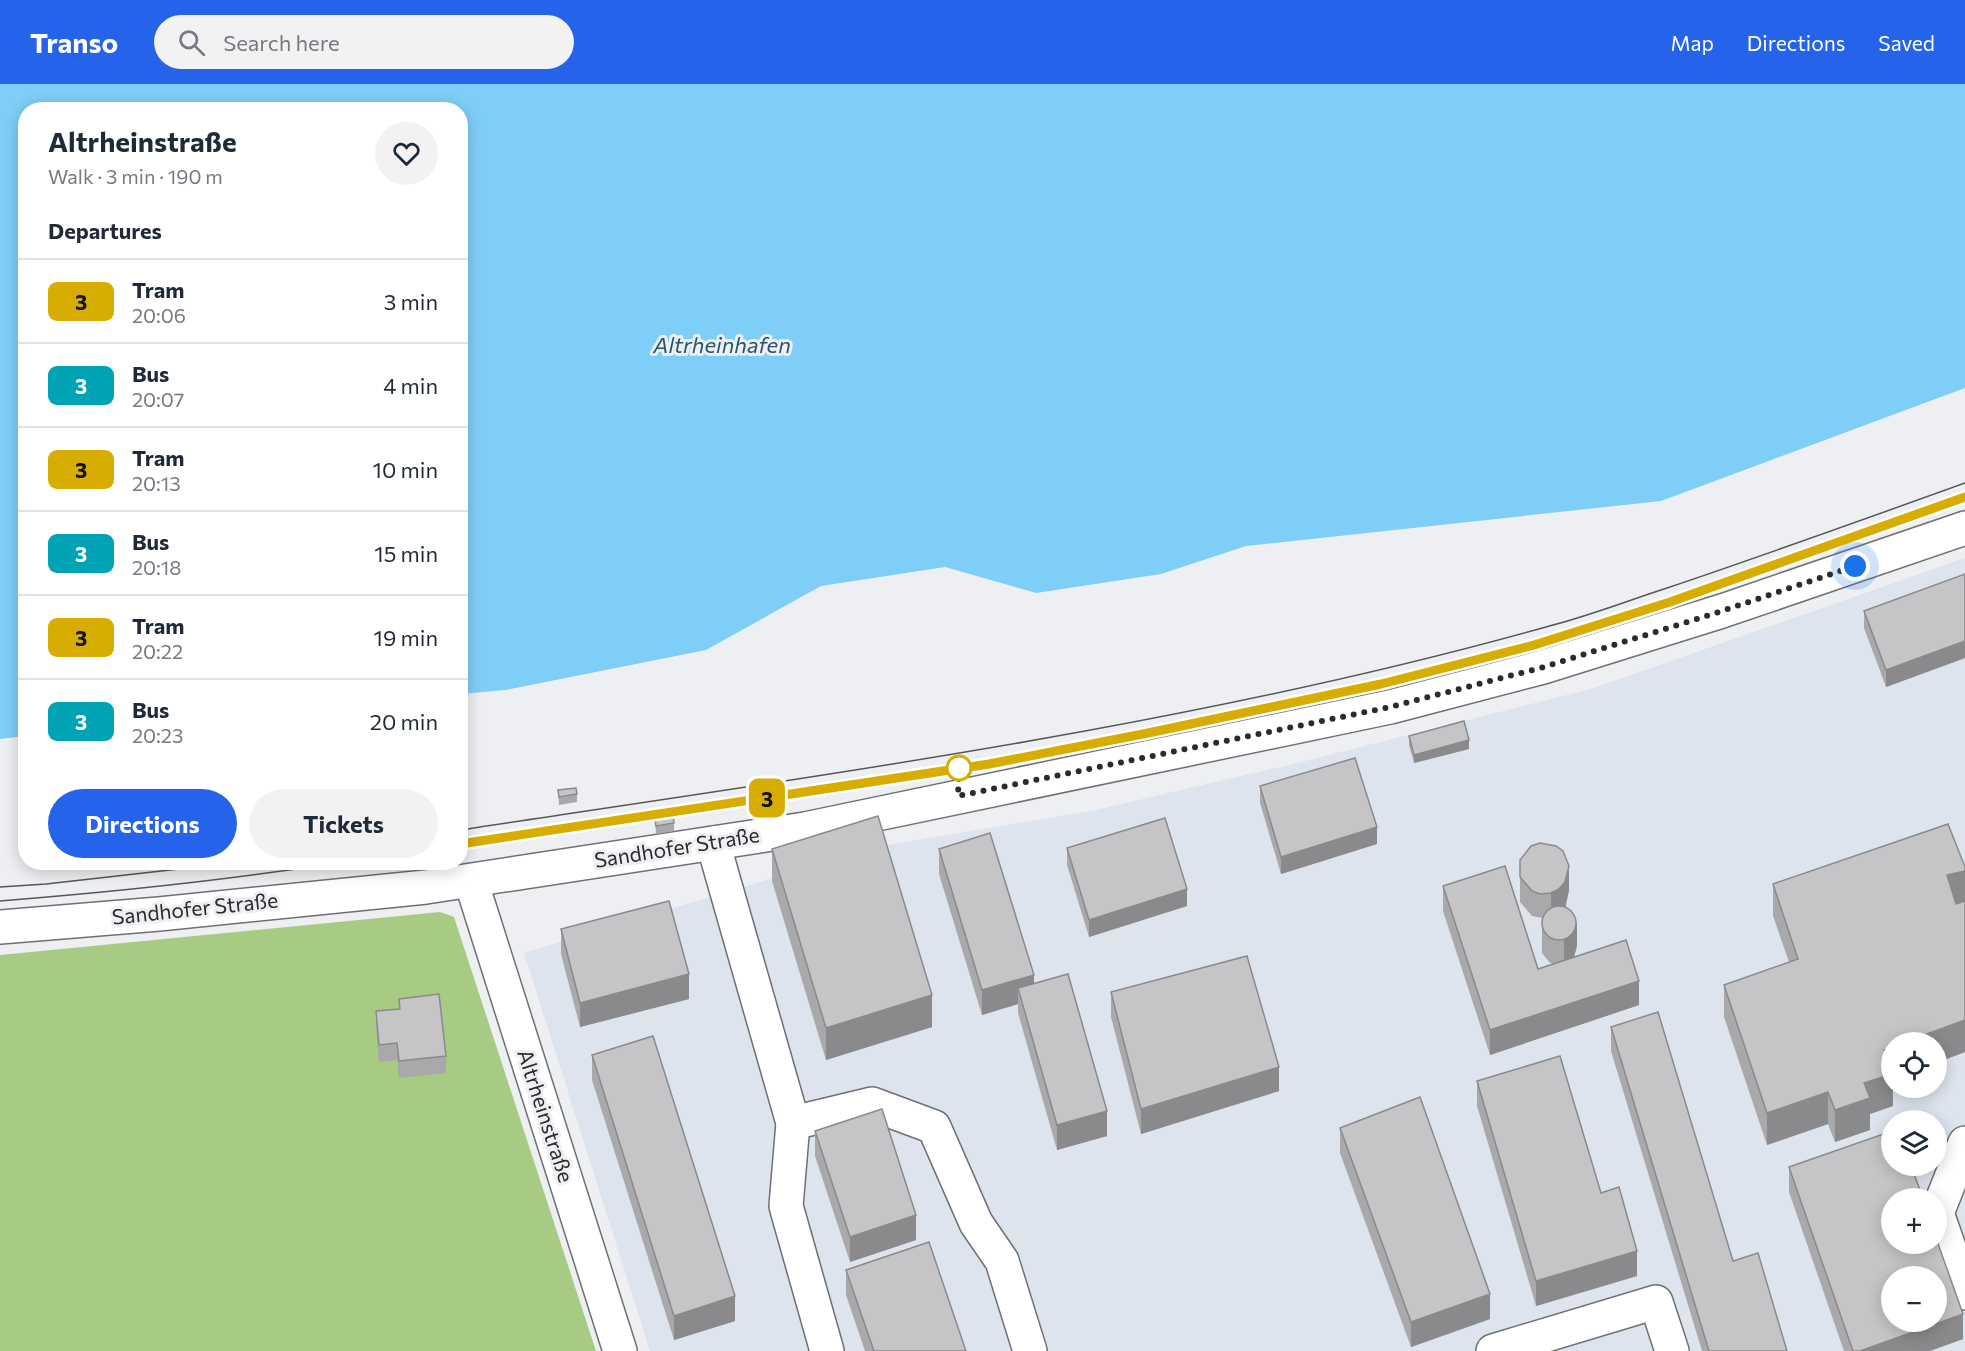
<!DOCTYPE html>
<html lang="en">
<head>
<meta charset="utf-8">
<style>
	body { margin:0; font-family:Commissioner,sans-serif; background:#f2f2f3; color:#1f2937; height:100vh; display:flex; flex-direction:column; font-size:22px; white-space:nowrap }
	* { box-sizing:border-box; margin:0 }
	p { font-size:20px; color:#747a83 }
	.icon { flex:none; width:33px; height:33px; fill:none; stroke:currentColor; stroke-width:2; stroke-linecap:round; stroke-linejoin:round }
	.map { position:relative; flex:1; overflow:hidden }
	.drawer { position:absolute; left:18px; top:18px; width:450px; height:768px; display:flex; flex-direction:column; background:#fff; border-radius:24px; box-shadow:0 3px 15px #0003 }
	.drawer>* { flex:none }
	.badge { padding:0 12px; border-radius:9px; font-size:21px; line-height:39px }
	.fabs { position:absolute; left:1881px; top:948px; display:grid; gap:12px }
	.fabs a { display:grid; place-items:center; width:66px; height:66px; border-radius:50%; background:#fff; box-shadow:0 3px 15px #0003; font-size:30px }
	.you { position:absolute; width:30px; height:30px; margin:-15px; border:4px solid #fff; border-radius:50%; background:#1a73e8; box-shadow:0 0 0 9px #1a73e833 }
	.map>.badge { position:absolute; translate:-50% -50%; box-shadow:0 0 0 3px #fff }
	h2 { padding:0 30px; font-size:22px; line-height:54px }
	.round { display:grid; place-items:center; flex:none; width:63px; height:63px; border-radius:32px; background:#f2f2f3 }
	.head { display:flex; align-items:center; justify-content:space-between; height:102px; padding:0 30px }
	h1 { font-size:28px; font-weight:700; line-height:45px }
	.action { display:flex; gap:12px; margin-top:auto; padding:12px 30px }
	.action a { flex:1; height:69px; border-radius:36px; background:#2563eb; color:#fff; font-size:24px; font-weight:700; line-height:69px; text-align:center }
	.action a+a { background:#f2f2f3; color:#1f2937 }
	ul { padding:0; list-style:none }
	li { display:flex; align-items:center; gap:18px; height:84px; padding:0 30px; border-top:2px solid #e0e1e3 }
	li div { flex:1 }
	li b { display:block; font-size:22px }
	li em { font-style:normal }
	li .badge { min-width:66px; font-weight:700; text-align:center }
	header { display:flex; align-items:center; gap:36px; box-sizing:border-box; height:84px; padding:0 30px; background:#2563eb; color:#fff }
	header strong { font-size:28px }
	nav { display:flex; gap:33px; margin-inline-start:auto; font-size:21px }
	.search { width:420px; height:54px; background:#f2f2f3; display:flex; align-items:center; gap:15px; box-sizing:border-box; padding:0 21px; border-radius:33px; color:#747a83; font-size:22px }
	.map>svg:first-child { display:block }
	.built { fill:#dee4ee; fill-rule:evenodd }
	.green { fill:#a8cb84 }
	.water { fill:#7fcef7 }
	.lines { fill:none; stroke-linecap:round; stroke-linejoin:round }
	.minor-casing { stroke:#6e7073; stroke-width:36 }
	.minor { stroke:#fff; stroke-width:33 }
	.tram { stroke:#555758; stroke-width:1.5 }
	.wall { fill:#a9a9ac }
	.shaded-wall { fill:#8a8a8c }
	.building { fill:#c5c5c8; stroke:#8a8a8c; stroke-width:1.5; fill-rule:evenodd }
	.line-casing { stroke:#fff; stroke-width:14 }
	.line { stroke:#d6ad00; stroke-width:9 }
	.walk { stroke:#2a2b2c; stroke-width:6; stroke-dasharray:0 10.8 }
	.stop-dot { fill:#fff; stroke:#d6ad00; stroke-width:3 }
	.labels { text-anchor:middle; stroke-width:6; stroke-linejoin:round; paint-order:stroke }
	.street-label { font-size:21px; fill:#2a2b2c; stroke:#edeff2 }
	.water-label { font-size:22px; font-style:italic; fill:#29556b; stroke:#edeff2 }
</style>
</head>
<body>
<header>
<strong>Transo</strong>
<div class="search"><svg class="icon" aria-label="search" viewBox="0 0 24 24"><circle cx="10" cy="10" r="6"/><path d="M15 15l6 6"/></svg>Search here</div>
<nav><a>Map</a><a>Directions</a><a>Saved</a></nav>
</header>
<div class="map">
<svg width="1965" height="1267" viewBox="0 0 1965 1267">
	<rect width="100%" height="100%" fill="#edeff2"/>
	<path class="built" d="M1965,474V1267H650L524,869L876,763L1096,726L1301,678L1591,605ZM1892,958H1936V1004H1892ZM1892,1036H1936V1082H1892ZM1892,1114H1936V1160H1892ZM1892,1192H1936V1238H1892Z"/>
	<polygon class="green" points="440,828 454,833 596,1267 0,1267 0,871"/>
	<polygon class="water" points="0,0 1965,0 1965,304 1661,417 1246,462 1161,490 1036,509 945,483 821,502 706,566 505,606 461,610 460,26 26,26 26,652 0,655"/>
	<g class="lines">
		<g class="minor-casing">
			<g id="minor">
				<polyline points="713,759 793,1039 786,1122 827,1267"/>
				<polyline points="471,797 620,1267"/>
				<polyline points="0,843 159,830 426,803 805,745 1390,623 1543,583 1722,527 1965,444"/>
				<polyline points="793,1039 872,1020 934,1043 976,1139 1002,1177 1030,1267"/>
				<polyline points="1965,1059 1937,1129 1965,1209"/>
				<polyline points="1493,1267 1656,1218 1672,1267"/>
			</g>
		</g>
		<use href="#minor" class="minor"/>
		<g class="tram">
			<path d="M460,746C827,690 1196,642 1553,541C1591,531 1627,517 1664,505C1765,471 1865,435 1965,399"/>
			<polyline points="460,760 989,680 1127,654 1381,600 1535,561 1670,518 1965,413"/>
			<polyline points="0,803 46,800 241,778"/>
			<path d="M0,817C115,808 229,796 343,778"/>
		</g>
	</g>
	<g class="wall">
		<polygon points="1965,490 1965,574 1886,603 1864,544 1864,527"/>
		<polygon points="1409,652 1469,665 1414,679 1409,661"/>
		<polygon points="1260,702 1377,760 1281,790 1260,719"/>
		<polygon points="558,706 577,710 577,718 559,721"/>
		<polygon points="655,735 674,739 674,747 656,750"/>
		<polygon points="1067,764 1187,822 1089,853 1067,781"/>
		<polygon points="772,765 932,943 826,976 772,797"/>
		<polygon points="939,765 1034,900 1107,1052 1057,1066 1018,929 1018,920 982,931 939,790"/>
		<polygon points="1520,776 1569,806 1566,822 1577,862 1574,873 1639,921 1490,971 1443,827 1443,802 1538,885 1553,880 1550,879 1542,869 1542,834 1532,832 1520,818"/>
		<polygon points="1965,783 1965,968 1936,979 1892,958 1893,1022 1870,1030 1870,1046 1835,1058 1828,1040 1767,1061 1724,933 1724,901 1789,878 1773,832 1773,800"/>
		<polygon points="561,845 689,915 580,943 561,870"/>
		<polygon points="1111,908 1279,1007 1141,1050 1111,933"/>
		<polygon points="399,915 446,972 446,989 399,994 397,976 379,978 376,944 376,927 399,925"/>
		<polygon points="1611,943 1733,1177 1787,1267 1702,1267 1611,967"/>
		<polygon points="592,971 735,1237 674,1256 592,996"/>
		<polygon points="1477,997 1601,1109 1637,1192 1536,1222 1477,1022"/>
		<polygon points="1340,1044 1490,1235 1411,1263 1340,1069"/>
		<polygon points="815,1047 916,1156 850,1178 815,1072"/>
		<polygon points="1789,1083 1963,1255 1930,1267 1844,1267 1789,1108"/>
		<polygon points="846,1186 966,1267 865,1267 846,1211"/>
	</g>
	<g class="shaded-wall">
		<polygon points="1965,557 1965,574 1886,603 1886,586"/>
		<polygon points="1469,656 1469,665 1414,679 1414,671"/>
		<polygon points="1377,743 1377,760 1281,790 1281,773"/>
		<polygon points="1569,782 1569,806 1565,823 1551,834 1551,809"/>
		<polygon points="1965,787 1965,819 1947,823 1947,791"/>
		<polygon points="1187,805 1187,822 1089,853 1089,836"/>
		<polygon points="1577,838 1577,862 1574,873 1564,880 1564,856"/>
		<polygon points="689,890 689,915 580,943 580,919"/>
		<polygon points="1034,891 1034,915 1018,904 1018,920 982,931 982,906"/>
		<polygon points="1639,897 1639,921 1490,971 1490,946"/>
		<polygon points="932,911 932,943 826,976 826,944"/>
		<polygon points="1965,936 1965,968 1936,979 1936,958 1905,958"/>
		<polygon points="1892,964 1893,1022 1870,1030 1870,1046 1835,1058 1835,1026 1864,999 1884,966"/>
		<polygon points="1279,983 1279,1007 1141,1050 1141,1025"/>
		<polygon points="1828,1008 1828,1040 1767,1061 1767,1029"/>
		<polygon points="1107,1027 1107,1052 1057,1066 1057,1041"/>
		<polygon points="916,1131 916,1156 850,1178 850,1153"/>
		<polygon points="1637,1167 1637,1192 1536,1222 1536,1197"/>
		<polygon points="1490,1210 1490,1235 1411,1263 1411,1238"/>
		<polygon points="735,1212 735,1237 674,1256 674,1232"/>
		<polygon points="1963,1230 1963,1255 1930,1267 1860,1267"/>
	</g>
	<g class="building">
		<polygon points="1965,490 1965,557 1886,586 1864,527"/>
		<polygon points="1464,637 1469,656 1414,671 1409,652"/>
		<polygon points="1355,674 1377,743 1281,773 1260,702"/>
		<polygon points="576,704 577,710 559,713 558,706"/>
		<polygon points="673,732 674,739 656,742 655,735"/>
		<polygon points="878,732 932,911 826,944 772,765"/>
		<polygon points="1165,734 1187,805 1089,836 1067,764"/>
		<polygon points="1948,740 1965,783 1965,787 1947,791 1956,820 1965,817 1965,936 1905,958 1892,958 1892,964 1884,966 1892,987 1892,990 1864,999 1870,1014 1835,1026 1828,1008 1767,1029 1724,901 1798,875 1773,800"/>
		<polygon points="990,749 1034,891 982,906 939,765"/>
		<polygon points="1540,759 1556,762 1563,767 1569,782 1565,798 1559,805 1551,809 1540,810 1532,807 1520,793 1520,776 1531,762"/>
		<polygon points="1505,782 1538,885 1626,856 1639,897 1490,946 1443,802"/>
		<polygon points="669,817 689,890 580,919 561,845"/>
		<circle cx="1559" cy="839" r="17"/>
		<polygon points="1247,872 1279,983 1141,1025 1111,908"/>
		<polygon points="1068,890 1107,1027 1057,1041 1018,904"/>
		<polygon points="439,910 446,972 399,977 397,959 379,961 376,927 400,925 399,915"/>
		<polygon points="1658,928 1733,1177 1758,1169 1787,1267 1709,1267 1611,943"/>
		<polygon points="653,952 735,1212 674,1232 592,971"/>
		<polygon points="1560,972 1601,1109 1619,1103 1637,1167 1536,1197 1477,997"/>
		<polygon points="1420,1013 1490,1210 1411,1238 1340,1044"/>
		<polygon points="882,1025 916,1131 850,1153 815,1047"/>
		<path d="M1892,1047V1082H1911L1923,1114H1892V1160H1936V1154L1963,1230L1860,1267H1853L1789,1083ZM1892,1192H1936V1238H1892Z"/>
		<polygon points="929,1158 966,1267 874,1267 846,1186"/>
	</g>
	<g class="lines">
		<g class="line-casing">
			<polyline id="line" points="460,760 989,680 1148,649 1381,600 1534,561 1670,518 1965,413"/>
		</g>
		<use href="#line" class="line"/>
		<polyline class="walk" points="959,684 958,712 1390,623 1544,583 1722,527 1855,482"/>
	</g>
	<circle class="stop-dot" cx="959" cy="684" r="12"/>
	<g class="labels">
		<g class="street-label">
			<text transform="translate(677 764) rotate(-9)" y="7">Sandhofer Straße</text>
			<text transform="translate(195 825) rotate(-6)" y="7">Sandhofer Straße</text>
			<text transform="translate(545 1032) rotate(72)" y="7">Altrheinstraße</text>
		</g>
		<g class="water-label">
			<text x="722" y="269">Altrheinhafen</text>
		</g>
	</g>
</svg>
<div class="fabs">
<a><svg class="icon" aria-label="locate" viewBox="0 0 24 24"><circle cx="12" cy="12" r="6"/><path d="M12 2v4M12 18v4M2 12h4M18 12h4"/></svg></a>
<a><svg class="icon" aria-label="layers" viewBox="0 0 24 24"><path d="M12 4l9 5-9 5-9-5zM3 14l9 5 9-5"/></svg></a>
<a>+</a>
<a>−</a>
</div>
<div class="you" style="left:1855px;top:482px"></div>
<b class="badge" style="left:767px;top:714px;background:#d6ad00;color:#111">3</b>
<section class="drawer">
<div class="head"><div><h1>Altrheinstraße</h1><p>Walk · 3 min · 190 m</p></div><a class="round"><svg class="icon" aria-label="heart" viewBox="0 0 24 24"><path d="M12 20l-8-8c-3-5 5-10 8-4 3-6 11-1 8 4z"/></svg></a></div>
<h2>Departures</h2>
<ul>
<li><span class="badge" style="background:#d6ad00;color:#111">3</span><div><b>Tram</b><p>20:06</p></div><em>3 min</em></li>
<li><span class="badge" style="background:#00a3b4;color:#fff">3</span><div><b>Bus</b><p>20:07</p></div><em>4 min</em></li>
<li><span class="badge" style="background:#d6ad00;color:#111">3</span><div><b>Tram</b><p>20:13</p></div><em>10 min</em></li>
<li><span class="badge" style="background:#00a3b4;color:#fff">3</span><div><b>Bus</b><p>20:18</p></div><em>15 min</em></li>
<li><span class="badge" style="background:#d6ad00;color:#111">3</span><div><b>Tram</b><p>20:22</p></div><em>19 min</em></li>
<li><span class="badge" style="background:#00a3b4;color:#fff">3</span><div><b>Bus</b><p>20:23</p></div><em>20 min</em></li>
</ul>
<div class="action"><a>Directions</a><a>Tickets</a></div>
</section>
</div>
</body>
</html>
